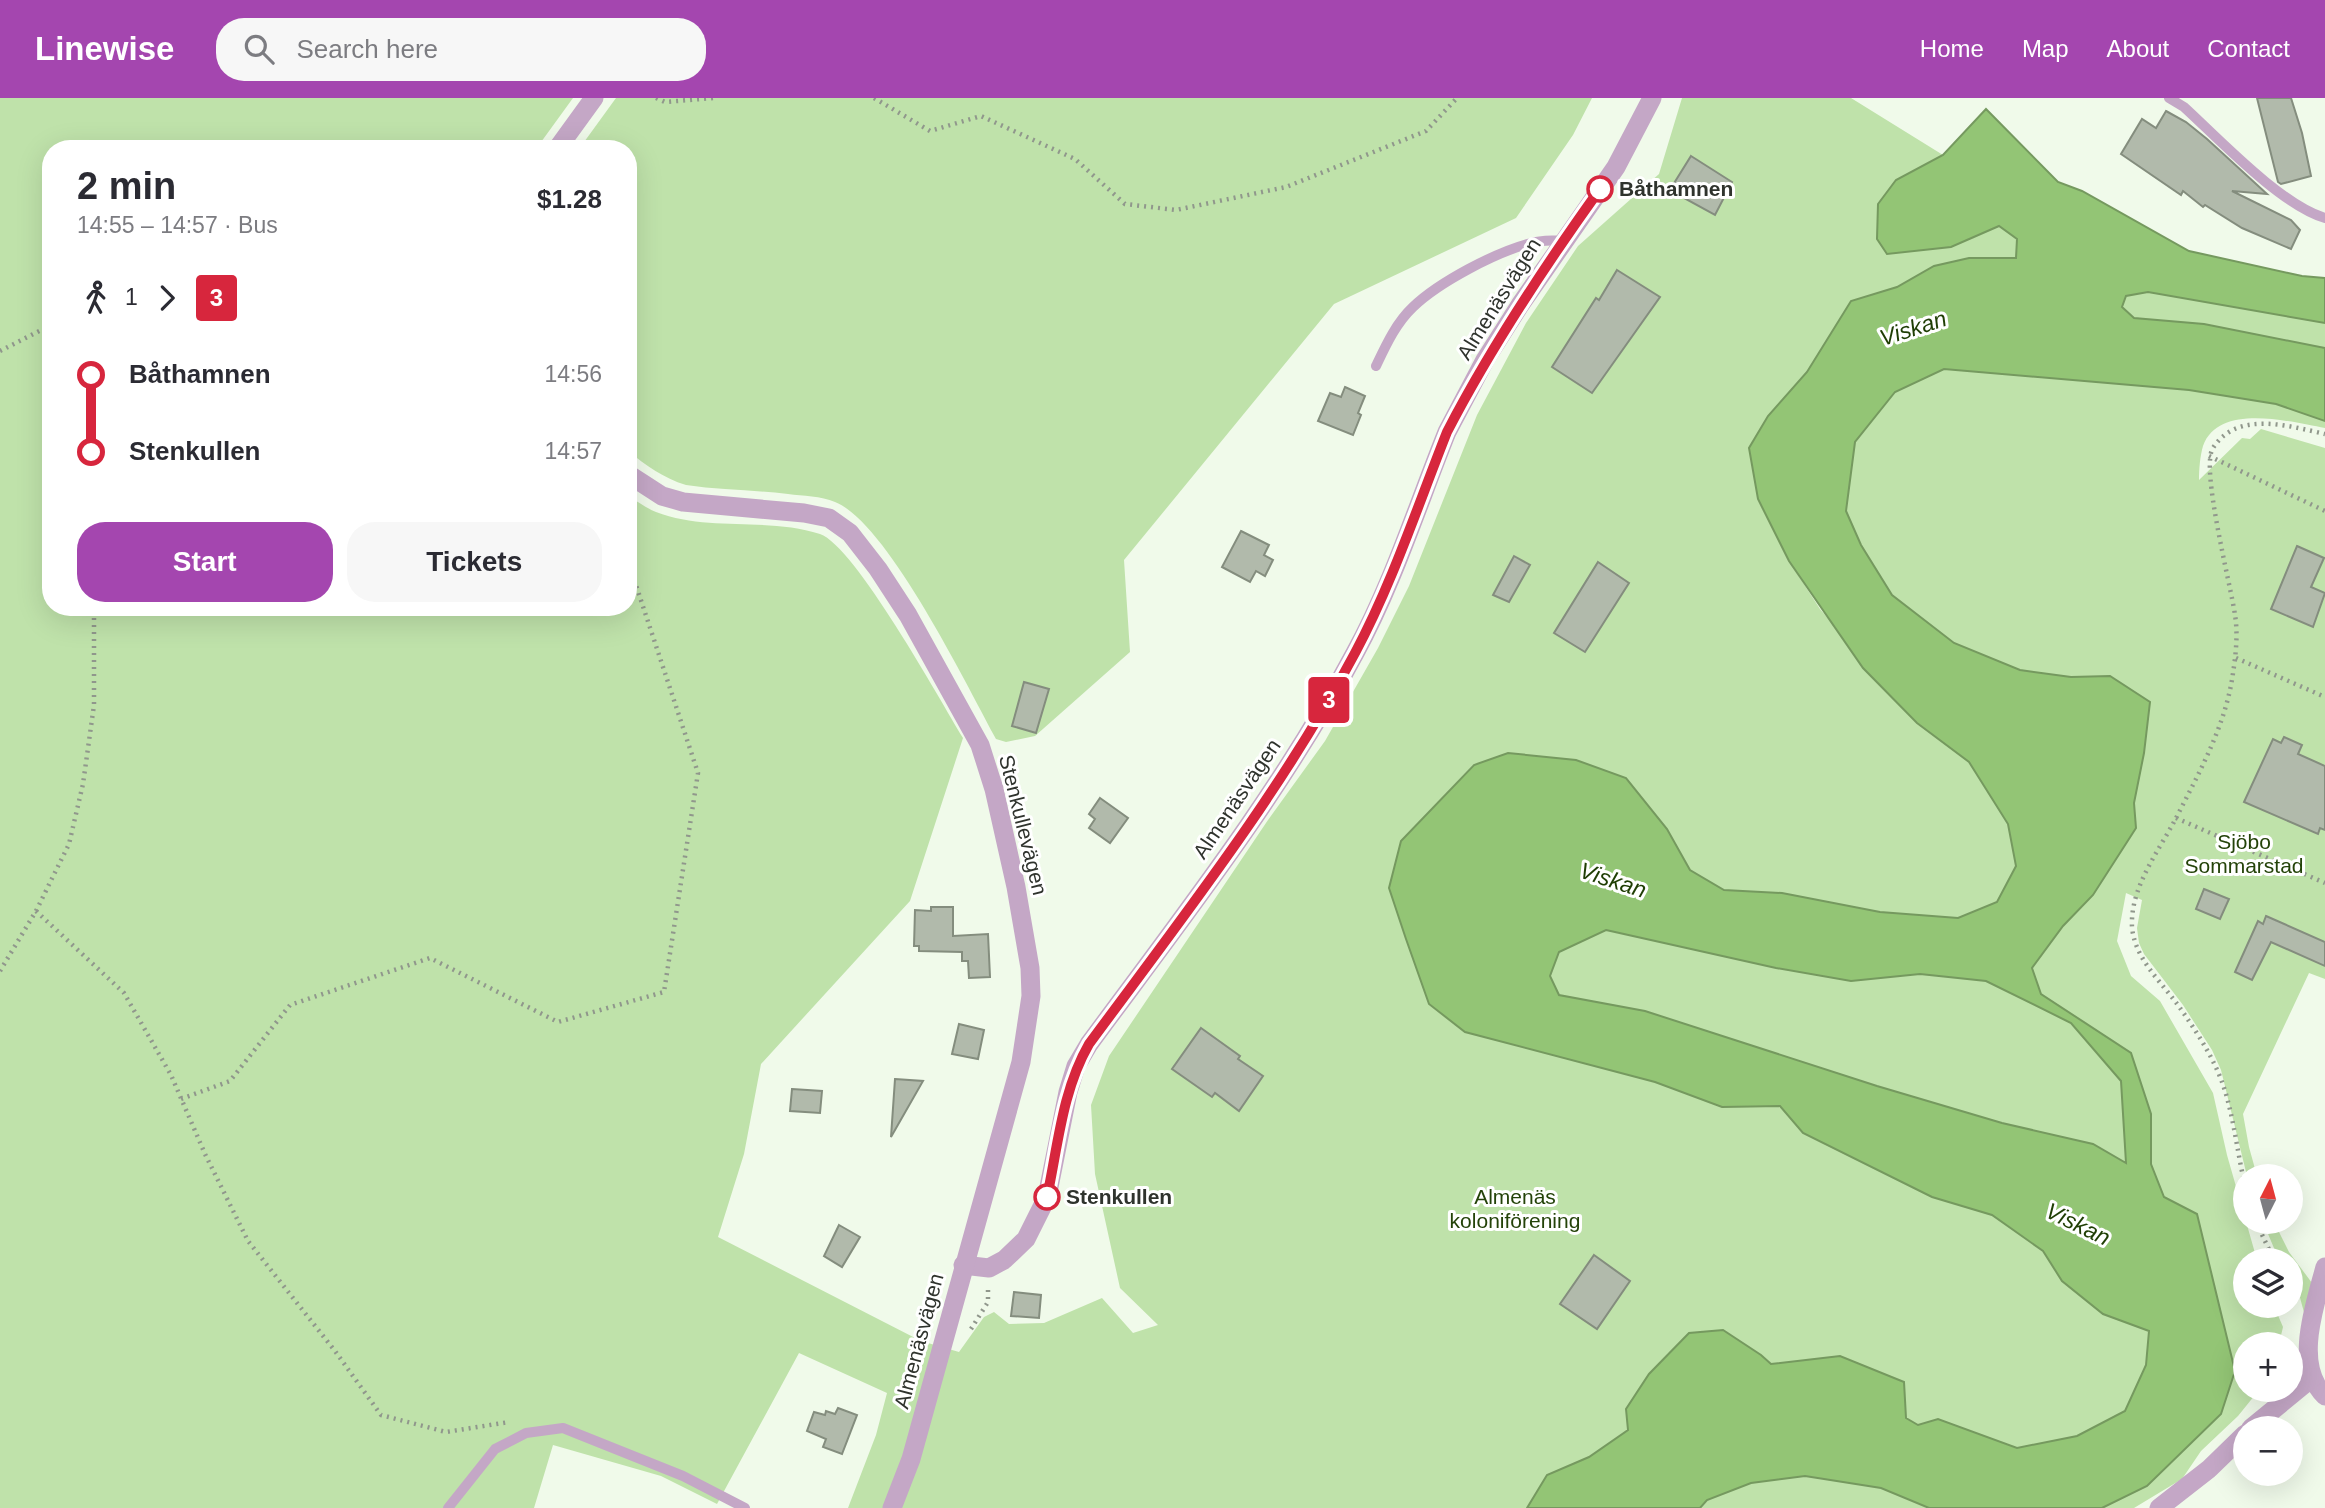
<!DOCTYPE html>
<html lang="en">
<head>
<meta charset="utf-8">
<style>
	body { margin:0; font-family:Arial,sans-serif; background:#f7f7f7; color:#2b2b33; height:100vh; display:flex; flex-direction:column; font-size:26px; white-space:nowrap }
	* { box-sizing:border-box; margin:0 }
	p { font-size:23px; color:#7c7c81 }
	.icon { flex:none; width:38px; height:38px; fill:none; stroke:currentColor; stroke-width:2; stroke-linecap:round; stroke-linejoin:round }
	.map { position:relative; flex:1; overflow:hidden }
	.panel { position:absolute; left:42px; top:42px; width:595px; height:476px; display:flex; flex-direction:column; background:#fff; border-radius:28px; box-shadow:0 7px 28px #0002 }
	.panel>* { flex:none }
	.badge { padding:0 14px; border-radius:5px; font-size:24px; line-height:46px }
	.needle { width:46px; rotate:6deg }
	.fabs { position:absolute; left:2233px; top:1066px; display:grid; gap:14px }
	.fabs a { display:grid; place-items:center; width:70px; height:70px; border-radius:50%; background:#fff; box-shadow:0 7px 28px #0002; font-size:35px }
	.map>.badge { position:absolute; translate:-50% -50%; box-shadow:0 0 0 4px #fff }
	.legs { display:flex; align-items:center; gap:10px; height:77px; padding:0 35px; font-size:23px }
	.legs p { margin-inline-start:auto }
	.overview { display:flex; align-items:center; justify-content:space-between; height:119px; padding:0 35px }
	h1 { font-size:38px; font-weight:700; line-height:52px }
	.primary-button { display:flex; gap:14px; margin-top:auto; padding:14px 35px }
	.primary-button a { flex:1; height:80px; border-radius:28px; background:#a446af; color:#fff; font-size:28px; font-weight:700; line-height:80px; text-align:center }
	.primary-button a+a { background:#f7f7f7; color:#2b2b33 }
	ul { padding:0 35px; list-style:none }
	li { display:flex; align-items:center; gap:24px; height:77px; font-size:26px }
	li i { display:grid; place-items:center; width:10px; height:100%; margin:0 9px; background:currentColor }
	li i::after { content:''; width:18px; height:18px; margin:-9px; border:5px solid; border-radius:50%; background:#fff }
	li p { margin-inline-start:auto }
	li:first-child i { background:linear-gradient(#0000 50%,currentColor 0) }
	li:last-child i { background:linear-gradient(currentColor 50%,#0000 0) }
	header { display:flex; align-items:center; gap:42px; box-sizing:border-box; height:98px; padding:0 35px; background:#a446af; color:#fff }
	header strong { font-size:33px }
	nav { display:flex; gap:38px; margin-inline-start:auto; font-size:24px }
	.search { width:490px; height:63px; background:#f7f7f7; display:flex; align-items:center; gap:18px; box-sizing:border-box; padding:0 24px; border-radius:28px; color:#7c7c81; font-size:26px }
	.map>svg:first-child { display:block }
	.green { fill:#bfe2aa }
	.water { fill:#93c575; stroke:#75995f; stroke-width:2; fill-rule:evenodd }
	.building { fill:#b1baab; stroke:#848d7e; stroke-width:2 }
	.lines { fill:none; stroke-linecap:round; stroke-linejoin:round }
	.path { stroke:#90978c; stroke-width:4.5; stroke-dasharray:2 5; stroke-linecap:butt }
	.service { stroke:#c4a7c6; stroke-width:10 }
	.minor { stroke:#c4a7c6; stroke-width:19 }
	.tertiary { stroke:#c4a7c6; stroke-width:19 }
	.line-1-casing { stroke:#fff; stroke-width:16 }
	.line-1 { stroke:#d7263d; stroke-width:10 }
	.stop-1-dot { fill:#fff; stroke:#d7263d; stroke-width:3.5 }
	.labels { text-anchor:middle; stroke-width:6; stroke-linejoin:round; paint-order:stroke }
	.stop-label { font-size:21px; font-weight:bold; fill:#2f332d; stroke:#fff; text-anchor:start }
	.street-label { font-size:21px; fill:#2f332d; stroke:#fff }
	.park-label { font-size:21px; fill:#244309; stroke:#fff }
	.water-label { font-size:23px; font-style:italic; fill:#1f3e04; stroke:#fff }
</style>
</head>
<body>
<header>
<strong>Linewise</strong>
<div class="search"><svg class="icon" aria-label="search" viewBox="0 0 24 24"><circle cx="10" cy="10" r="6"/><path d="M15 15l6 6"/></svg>Search here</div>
<nav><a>Home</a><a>Map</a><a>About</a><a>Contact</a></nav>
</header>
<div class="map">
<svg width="2325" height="1410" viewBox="0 0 2325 1410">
	<rect width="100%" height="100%" fill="#f0faea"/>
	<g class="green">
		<path d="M0,0H573L536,51H51V509H628V398C637,403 646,410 656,414C708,434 767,419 820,436C855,448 940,602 963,640L910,803L761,966L744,1056L718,1139L921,1243L959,1254L984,1219L994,1214L1009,1226L1044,1225L1102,1200L1133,1235L1158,1227L1120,1190L1095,1076L1091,1007L1109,958L1268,722L1325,643L1378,550L1409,488L1477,317L1526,225L1578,148L1659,76L1682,0H1851L1943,57L1896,82L1951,149L1999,128L2018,141L2016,161L1969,160L1934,168L1897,189L1851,203L1807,274L1768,318L1749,350L1758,402L1789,463L1820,511L1917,625L1969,664L2009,727L2016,768L1997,804L1958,820L1880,814L1782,795L1724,792L1690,772L1667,731L1473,667L1401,743L1389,790L1465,934L1655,984L1722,1009L1780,1008L1803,1035L1932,1099L1992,1117L2043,1153L2062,1183L2103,1216L2149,1233L2146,1267L2125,1313L2077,1338L2017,1351L1938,1321L1918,1327L1906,1320L1904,1284L1840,1258L1770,1266L1761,1257L1723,1232L1689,1235L1649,1276L1626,1311L1628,1332L1589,1359L1547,1377L1527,1410H848L876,1337L887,1295L799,1255L717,1406L661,1378L553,1347L534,1410H0Z"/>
		<path d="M616,0H1592L1573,37L1516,120L1334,206L1124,462L1130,554L1035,638L1006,644L996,641C967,588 887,424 835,404C821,398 803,398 788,396C754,392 720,392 686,387C663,380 647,368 628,353V51H579Z"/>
		<polygon points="2148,194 2325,225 2325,250 2204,226 2134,220 2122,209 2126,198"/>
		<path d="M1944,271L2189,292L2276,306L2325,323V330C2291,324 2219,304 2203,348C2200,358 2199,372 2199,382L2242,340L2250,341L2261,331L2325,350V881L2309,875L2243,1016L2249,1049L2257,1078H2247L2221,972L2212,952L2183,907L2144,856L2139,845L2137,830L2142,802L2126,795L2117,843L2131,878L2160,903L2213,995L2227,1057L2257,1162H2245V1208H2274L2283,1229L2279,1246H2245V1292H2259L2238,1318L2201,1353L2182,1381L2134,1410H2093L2221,1316L2164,1099L2151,1066V1016L2131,955L2041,896L2032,870L2063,828L2093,797L2136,730L2134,705L2144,655L2110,578L2071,579L2020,572L1954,545L1892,497L1861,447L1846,413L1855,344L1895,294Z"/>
		<polygon points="1606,832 1776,870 1851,883 1920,876 1986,883 2071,925 2121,983 2126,1066 2093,1046 2002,1025 1877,988 1645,913 1559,897 1550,878 1559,854"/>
		<polygon points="2263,1124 2274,1124 2289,1154 2312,1185 2305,1218 2299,1196 2291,1183 2291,1162 2279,1162"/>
		<path d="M1805,1378L1882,1390L1929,1410H1700C1722,1384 1774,1382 1805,1378Z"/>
	</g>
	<path class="water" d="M1986,11L2058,84L2082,93L2189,153L2302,178L2325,180V225L2148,194L2126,198L2122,209L2134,220L2204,226L2325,250V323L2276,306L2189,292L1944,271L1895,294L1855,344L1846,413L1861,447L1892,497L1954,545L2020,572L2071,579L2110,578L2150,604L2144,655L2134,705L2136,730L2093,797L2063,828L2032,870L2041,896L2131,955L2151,1016V1066L2164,1099L2197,1116L2235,1273L2221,1316L2147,1388L2102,1410H1929L1881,1390L1805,1378L1751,1385L1707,1402L1700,1410H1527L1547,1377L1589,1359L1628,1332L1626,1311L1649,1276L1689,1235L1723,1232L1761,1257L1771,1266L1840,1258L1904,1284L1906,1320L1918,1327L1938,1321L2017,1350L2077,1338L2125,1313L2146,1267L2149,1233L2103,1216L2062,1183L2043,1153L1992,1117L1932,1099L1803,1035L1780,1008L1722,1009L1655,984L1465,934L1429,906L1406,841L1389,790L1401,743L1474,667L1508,655L1576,662L1626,680L1667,731L1690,772L1724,792L1782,795L1880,814L1958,820L1997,804L2016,768L2008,726L1969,664L1917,625L1863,570L1789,463L1758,401L1749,350L1768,318L1807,274L1851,203L1897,189L1934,168L1969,160H2016L2017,141L1999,128L1951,149L1887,156L1877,141L1878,106L1896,82L1943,57ZM1606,832L1776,870L1851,883L1920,876L1986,883L2071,925L2121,983L2126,1065L2093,1046L2002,1025L1877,988L1645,913L1559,897L1550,878L1559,854Z"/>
	<g class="building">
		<polygon points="2257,0 2291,0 2302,35 2311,78 2281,86 2278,84"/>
		<polygon points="2166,13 2186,24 2207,41 2267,96 2232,93 2291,122 2300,132 2291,151 2242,130 2205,107 2203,109 2183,93 2181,97 2121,56 2142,21 2156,30"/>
		<polygon points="1691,58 1732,84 1715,117 1673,94 1675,92 1671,90"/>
		<polygon points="1617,172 1660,199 1592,295 1552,269 1596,200 1599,202"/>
		<polygon points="1345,289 1365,298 1358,315 1361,317 1353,337 1318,323 1330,295 1341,299"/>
		<polygon points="1241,433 1269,447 1264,457 1273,462 1265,478 1256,473 1250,484 1222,469"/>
		<polygon points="2297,448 2324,460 2311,489 2325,495 2313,529 2271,511"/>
		<polygon points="1514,458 1530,467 1509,504 1493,497"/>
		<polygon points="1598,464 1629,485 1585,554 1554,535"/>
		<polygon points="1024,584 1049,591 1036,635 1012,628"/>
		<polygon points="2284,639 2302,647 2298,656 2325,668 2325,732 2320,730 2318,736 2244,704 2273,641 2281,645"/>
		<polygon points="1100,700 1128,720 1110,745 1089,730 1095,721 1089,716"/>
		<polygon points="2204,791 2229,801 2220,821 2196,811"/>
		<polygon points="931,809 953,809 953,838 988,836 990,879 969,880 968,863 962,863 962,854 919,853 919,848 914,848 915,812 931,813"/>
		<polygon points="2266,818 2325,844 2325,868 2271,844 2252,882 2235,874 2258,823 2263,826"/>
		<polygon points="959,926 984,932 978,961 952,956"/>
		<polygon points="1201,930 1240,958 1238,961 1263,978 1239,1013 1215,995 1212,999 1172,971"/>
		<polygon points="895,981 923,983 891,1039"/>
		<polygon points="792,991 822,993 820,1015 790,1013"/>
		<polygon points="839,1127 860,1139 842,1169 824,1158"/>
		<polygon points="1594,1157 1630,1183 1597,1231 1560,1206"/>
		<polygon points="1014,1194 1041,1197 1039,1220 1011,1218"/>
		<polygon points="838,1310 857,1317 842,1356 823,1349 826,1341 807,1333 814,1314 825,1317 826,1313 835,1316"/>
	</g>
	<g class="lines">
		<g class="path">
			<polyline points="656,0 665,4 713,0"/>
			<polyline points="874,0 930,33 981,18 1075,61 1125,106 1176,112 1286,89 1426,33 1457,0"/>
			<polyline points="0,253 51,227"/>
			<polyline points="2209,358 2325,413"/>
			<polyline points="2236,560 2325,599"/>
			<polyline points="2176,720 2325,785"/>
			<polyline points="36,813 124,895 171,977 205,1056 248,1143 335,1253 381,1317 446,1334 509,1324"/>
			<polyline points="0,873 36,813 69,746 83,686 94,607 94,509"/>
			<polyline points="181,1001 230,983 290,907 430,860 558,924 664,894 698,675 628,463"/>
			<path d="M2245,1087C2236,1050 2233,1008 2218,974C2208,951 2194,930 2180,910C2162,884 2135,862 2132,829C2130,790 2158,754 2175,722C2199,675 2226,627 2233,575C2236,556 2238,535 2235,517C2231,488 2200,369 2213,350C2237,312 2289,328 2325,336"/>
			<polyline points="2256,1124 2274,1162"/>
			<polyline points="971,1231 988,1204 988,1189"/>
		</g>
		<g class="service">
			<path d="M2169,0L2184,9C2220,42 2281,107 2325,120"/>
			<path d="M1376,268C1386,247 1396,225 1413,209C1439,184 1496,154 1531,145C1541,142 1553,143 1563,142"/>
			<polyline points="448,1410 495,1351 526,1335 563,1330 683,1378 745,1410"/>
		</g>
		<g class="minor">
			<path d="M963,1167L989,1170L1004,1162L1026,1141L1047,1099L1068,994L1076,968L1089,946C1182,820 1281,694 1355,555C1392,488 1418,406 1447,334L1485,262L1520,207L1616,69L1652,0"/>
			<path d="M2325,1169C2315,1207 2293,1267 2325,1298"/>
			<polyline points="2251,1330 2312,1280"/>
			<polyline points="2159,1410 2209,1371 2245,1336"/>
		</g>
		<g class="tertiary">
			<polyline points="557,51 594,0"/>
			<polyline points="628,376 662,398 683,404 804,415 829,420 850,435 878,471 908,517 980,647 994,691 1016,789 1030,870 1031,898 1021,964 911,1361 892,1410"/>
		</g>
	</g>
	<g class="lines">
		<g class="line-1-casing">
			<path id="line-1" d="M1047,1099C1058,1048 1062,993 1089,946C1182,820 1281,694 1355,555C1392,486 1418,407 1447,334C1491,249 1544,169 1600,91"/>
		</g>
		<use href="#line-1" class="line-1"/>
	</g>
	<g class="stop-1-dot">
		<circle cx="1600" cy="91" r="12"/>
		<circle cx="1047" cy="1099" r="12"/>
	</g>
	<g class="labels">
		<g class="stop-label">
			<text x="1619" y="98">Båthamnen</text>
			<text x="1066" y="1106">Stenkullen</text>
		</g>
		<g class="street-label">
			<text transform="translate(1499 201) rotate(-58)" y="7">Almenäsvägen</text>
			<text transform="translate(1237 701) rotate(-56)" y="7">Almenäsvägen</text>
			<text transform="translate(1023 727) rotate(76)" y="7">Stenkullevägen</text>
			<text transform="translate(919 1243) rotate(-75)" y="7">Almenäsvägen</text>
		</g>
		<g class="park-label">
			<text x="2244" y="751">Sjöbo<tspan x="2244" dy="24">Sommarstad</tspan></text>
			<text x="1515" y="1106">Almenäs<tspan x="1515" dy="24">koloniförening</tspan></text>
		</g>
		<g class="water-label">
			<text transform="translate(1913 230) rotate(-18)" y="8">Viskan</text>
			<text transform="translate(1613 782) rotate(18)" y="8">Viskan</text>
			<text transform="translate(2078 1126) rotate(26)" y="8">Viskan</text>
		</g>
	</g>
</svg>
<div class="fabs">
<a><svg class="needle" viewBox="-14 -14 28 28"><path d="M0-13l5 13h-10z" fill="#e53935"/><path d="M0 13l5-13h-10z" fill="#7c7c81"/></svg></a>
<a><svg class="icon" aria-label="layers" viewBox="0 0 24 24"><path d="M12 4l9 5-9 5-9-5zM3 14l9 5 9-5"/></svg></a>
<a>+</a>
<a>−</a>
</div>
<b class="badge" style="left:1329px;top:602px;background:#d7263d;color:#fff">3</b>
<section class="panel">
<div class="overview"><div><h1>2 min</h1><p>14:55 – 14:57 · Bus</p></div><b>$1.28</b></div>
<div class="legs"><svg class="icon" aria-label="walk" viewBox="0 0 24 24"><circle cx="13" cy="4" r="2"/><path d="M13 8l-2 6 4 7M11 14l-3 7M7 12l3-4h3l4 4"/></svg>1<svg class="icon" aria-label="forward" viewBox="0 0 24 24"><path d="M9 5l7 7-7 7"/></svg><b class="badge" style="background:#d7263d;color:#fff">3</b></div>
<ul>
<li><i style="color:#d7263d"></i><b>Båthamnen</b><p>14:56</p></li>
<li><i style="color:#d7263d"></i><b>Stenkullen</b><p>14:57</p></li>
</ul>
<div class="primary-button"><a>Start</a><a>Tickets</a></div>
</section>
</div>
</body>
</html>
